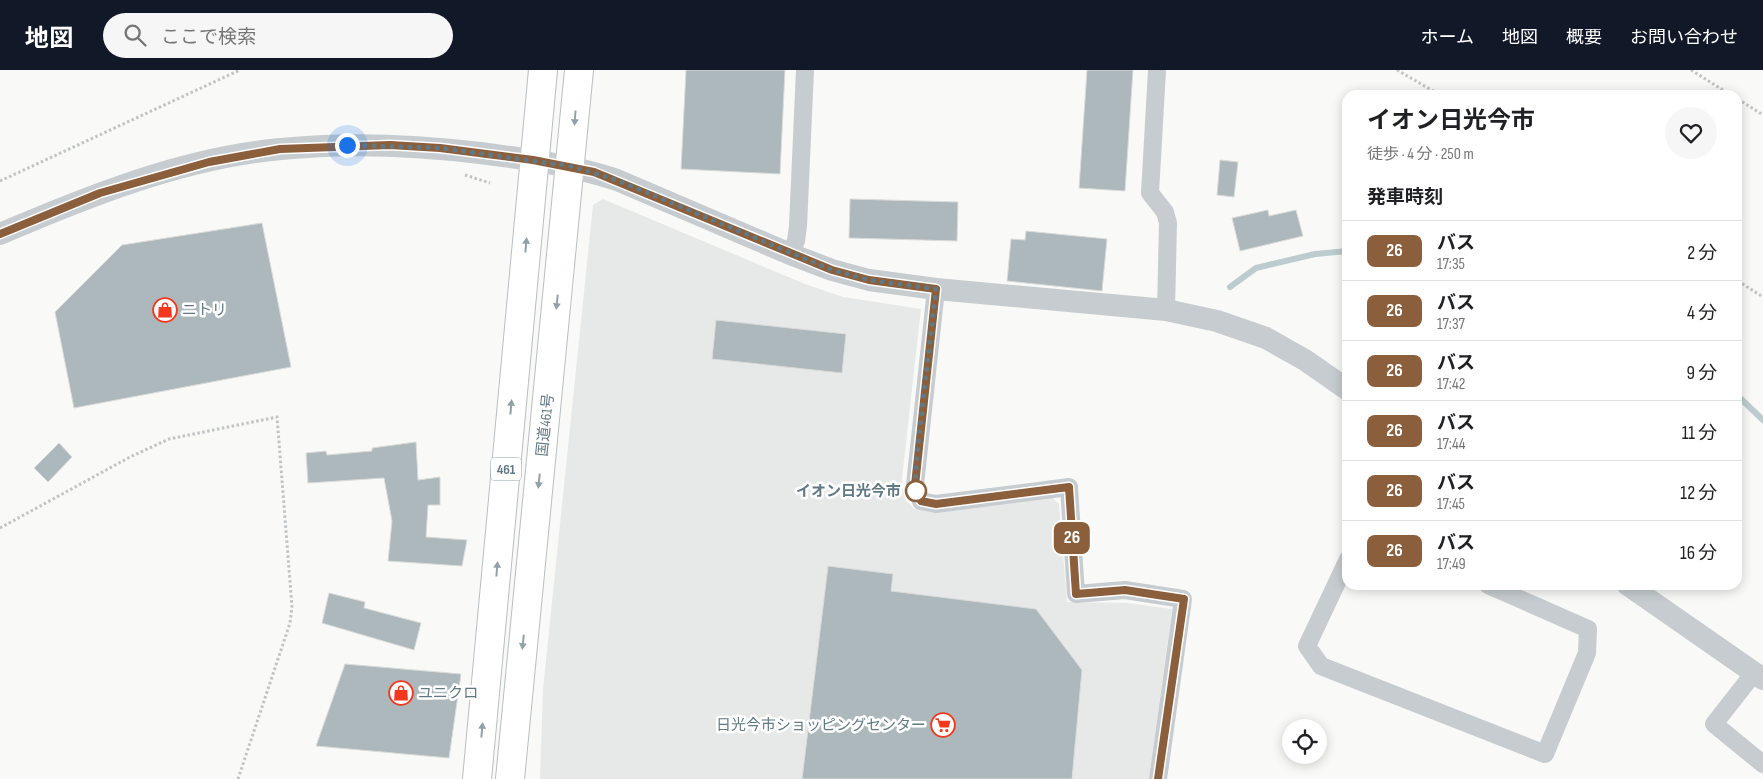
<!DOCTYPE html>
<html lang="ja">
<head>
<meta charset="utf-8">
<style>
	body { margin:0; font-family:"Sofia Sans Condensed","Noto Sans JP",sans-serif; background:#f6f6f6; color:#202124; height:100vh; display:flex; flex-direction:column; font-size:19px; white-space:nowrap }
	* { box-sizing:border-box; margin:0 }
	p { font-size:16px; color:#757577 }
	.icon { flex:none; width:28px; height:28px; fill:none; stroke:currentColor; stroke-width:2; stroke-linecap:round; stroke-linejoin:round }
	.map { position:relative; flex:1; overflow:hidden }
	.drawer { position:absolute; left:1342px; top:20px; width:400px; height:500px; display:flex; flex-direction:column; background:#fff; border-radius:15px; box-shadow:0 2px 12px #0003 }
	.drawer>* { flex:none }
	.badge { padding:0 10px; border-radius:8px; font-size:18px; line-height:32px }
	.controls { position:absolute; left:1282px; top:649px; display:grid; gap:10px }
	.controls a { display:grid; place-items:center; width:45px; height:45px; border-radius:50%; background:#fff; box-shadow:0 2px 12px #0003; font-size:25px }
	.you { position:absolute; width:25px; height:25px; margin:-12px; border:4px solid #fff; border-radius:50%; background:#1a73e8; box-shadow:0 0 0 8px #1a73e833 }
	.map>.badge { position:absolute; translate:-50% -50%; box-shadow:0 0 0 2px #fff }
	h2 { padding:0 25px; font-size:19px; line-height:45px }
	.round { display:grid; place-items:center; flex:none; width:52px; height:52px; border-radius:26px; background:#f6f6f6 }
	.headline { display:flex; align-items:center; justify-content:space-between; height:85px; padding:0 25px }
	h1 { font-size:24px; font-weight:700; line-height:38px }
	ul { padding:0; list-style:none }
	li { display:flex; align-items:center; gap:15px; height:60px; padding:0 25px; border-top:1px solid #e0e0e0 }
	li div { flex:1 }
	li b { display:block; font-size:19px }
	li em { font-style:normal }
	li .badge { min-width:55px; font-weight:700; text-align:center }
	header { display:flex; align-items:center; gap:30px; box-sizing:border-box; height:70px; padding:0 25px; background:#111827; color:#fff }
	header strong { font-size:24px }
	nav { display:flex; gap:28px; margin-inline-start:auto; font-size:18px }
	.search { width:350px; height:45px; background:#f6f6f6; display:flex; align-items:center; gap:12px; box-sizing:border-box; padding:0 18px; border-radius:28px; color:#757577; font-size:19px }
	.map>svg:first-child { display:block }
	.built { fill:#e7e9e8 }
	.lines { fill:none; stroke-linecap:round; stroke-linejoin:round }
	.stream { stroke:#bdcccf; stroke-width:6 }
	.building { fill:#acb8bc; stroke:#dbdbd9 }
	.trunk-casing { stroke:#b9bec0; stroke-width:30 }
	.path { stroke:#c0c4c5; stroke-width:3; stroke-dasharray:2.5 2.5; stroke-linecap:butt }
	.minor { stroke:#c6cccf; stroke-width:18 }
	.tertiary { stroke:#c6cccf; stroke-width:22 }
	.trunk { stroke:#fff; stroke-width:28 }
	.oneway { fill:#90a1a9 }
	.line-casing { stroke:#fff; stroke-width:11 }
	.line { stroke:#8b5e3c; stroke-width:8 }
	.walk { stroke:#617984; stroke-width:5; stroke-dasharray:0 9 }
	.stop-dot { fill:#fff; stroke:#8b5e3c; stroke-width:2.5 }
	.labels { text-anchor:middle; stroke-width:5; stroke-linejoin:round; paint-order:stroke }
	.shield { fill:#fff; stroke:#90a1a9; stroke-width:1 }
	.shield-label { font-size:14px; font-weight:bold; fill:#617984 }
	.poi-label { font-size:15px; fill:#617984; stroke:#fff; text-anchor:start }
	.street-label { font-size:15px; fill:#617984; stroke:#fff }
	.stop-label { font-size:15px; font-weight:bold; fill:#617984; stroke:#fff; text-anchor:end }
</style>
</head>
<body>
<header>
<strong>地図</strong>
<div class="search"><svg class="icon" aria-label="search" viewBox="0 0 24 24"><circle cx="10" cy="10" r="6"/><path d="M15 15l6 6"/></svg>ここで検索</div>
<nav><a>ホーム</a><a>地図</a><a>概要</a><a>お問い合わせ</a></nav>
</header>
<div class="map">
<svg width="1763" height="709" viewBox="0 0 1763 709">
	<rect width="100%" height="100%" fill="#f9f9f7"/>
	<polygon class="built" points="603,129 805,214 843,227 921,239 902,408 903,422 906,431 915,439 941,442 1047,423 1059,434 1067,532 1127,533 1172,539 1149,709 540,709 543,619 593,135"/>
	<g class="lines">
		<g class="stream">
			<polyline points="1230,217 1256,198 1315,184 1348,181"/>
			<polyline points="1738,326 1763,350"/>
		</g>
	</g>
	<g class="building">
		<polygon points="686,0 785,0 780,104 681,99"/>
		<polygon points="1087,0 1133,0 1125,121 1079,118"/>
		<polygon points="1220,90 1238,92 1234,127 1217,125"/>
		<polygon points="850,129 958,132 957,171 849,168"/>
		<polygon points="1268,140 1269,146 1296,140 1303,166 1240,181 1232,148"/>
		<polygon points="262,153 291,297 74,338 55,242 122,175"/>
		<polygon points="1026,161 1107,169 1102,221 1007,211 1011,169 1025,170"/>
		<polygon points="716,250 846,264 842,303 712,289"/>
		<polygon points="416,372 418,410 440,407 440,435 428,435 426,467 467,470 462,496 388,491 392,451 384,408 308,413 306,383 326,381 327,385 372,381 372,378"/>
		<polygon points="59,373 72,387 48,412 34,398"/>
		<polygon points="828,496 893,504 891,521 1036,539 1082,600 1072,709 802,709"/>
		<polygon points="329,523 365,532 364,538 421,553 414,580 322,553"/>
		<polygon points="345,594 461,604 449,688 316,676"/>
	</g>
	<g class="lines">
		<g class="trunk-casing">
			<g id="trunk">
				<polyline points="477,709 543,0"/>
				<polyline points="510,709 579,0"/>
			</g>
		</g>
		<g class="path">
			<polyline points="1397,0 1440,25"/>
			<polyline points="1691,0 1731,25"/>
			<polyline points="1738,29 1763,45"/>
			<polyline points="465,105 490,113"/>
			<polyline points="0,111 240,0"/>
			<polyline points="1738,211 1763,227"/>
			<polyline points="0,458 130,387 169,369 277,347 292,537 290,553 238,709"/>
		</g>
		<g class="minor">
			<polyline points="1157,0 1150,123 1165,142 1168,153 1166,240"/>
			<polyline points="790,184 796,171 798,156 805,0"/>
			<polyline points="936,219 915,415 921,431 936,434 1069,417 1076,524 1125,520 1183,529 1158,709"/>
			<polyline points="1348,489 1307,576 1321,596 1545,684 1587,583 1588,559 1488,515"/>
			<polyline points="1754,603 1714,654 1763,694"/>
		</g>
		<g class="tertiary">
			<path d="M0,164C89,126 183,88 281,79C348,72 414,75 480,83C527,89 572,95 617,110L790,184L832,200L869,210L936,219L1166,240L1217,251L1266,268L1305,290L1348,320"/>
			<polyline points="1628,515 1763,609"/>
		</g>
		<use href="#trunk" class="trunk"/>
	</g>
	<defs><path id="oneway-solid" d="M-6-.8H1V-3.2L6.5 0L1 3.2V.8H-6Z" transform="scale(1.25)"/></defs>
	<g class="oneway">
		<use href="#oneway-solid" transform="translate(575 48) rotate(94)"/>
		<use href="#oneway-solid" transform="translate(526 175) rotate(-85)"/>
		<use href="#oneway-solid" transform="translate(557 232) rotate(96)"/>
		<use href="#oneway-solid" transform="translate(511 337) rotate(-85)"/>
		<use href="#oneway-solid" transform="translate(539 411) rotate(96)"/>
		<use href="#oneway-solid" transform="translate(497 499) rotate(-85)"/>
		<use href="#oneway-solid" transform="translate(523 572) rotate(96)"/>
		<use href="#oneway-solid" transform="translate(482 660) rotate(-85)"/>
	</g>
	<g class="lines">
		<g class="line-casing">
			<polyline id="line" points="0,164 100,123 209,92 280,79 390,75 440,78 533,90 594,102 832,200 869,210 936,219 915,415 921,431 936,434 1069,417 1076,524 1125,520 1184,529 1158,709"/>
		</g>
		<use href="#line" class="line"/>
		<polyline class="walk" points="347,75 440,78 570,96 617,110 832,200 869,210 936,219 917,385 915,415 917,425 916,421"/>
	</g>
	<defs>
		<g id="shop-ring" transform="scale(1.25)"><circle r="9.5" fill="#fff" stroke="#f3381d" stroke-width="1.5"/><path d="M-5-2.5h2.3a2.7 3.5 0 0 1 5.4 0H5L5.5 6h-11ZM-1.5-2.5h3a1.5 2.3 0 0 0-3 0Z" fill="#f3381d"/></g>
		<g id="supermarket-ring" transform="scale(1.25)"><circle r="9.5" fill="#fff" stroke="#f3381d" stroke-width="1.5"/><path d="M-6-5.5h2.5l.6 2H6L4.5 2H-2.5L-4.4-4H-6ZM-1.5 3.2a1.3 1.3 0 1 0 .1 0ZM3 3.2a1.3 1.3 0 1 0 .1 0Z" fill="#f3381d"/></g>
	</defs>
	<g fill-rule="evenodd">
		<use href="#shop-ring" x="165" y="240"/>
		<use href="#shop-ring" x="401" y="623"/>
		<use href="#supermarket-ring" x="943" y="655"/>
	</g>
	<circle class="stop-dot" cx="916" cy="421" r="10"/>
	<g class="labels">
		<rect class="shield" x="491" y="387.5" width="30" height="23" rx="4"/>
		<g class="shield-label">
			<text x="506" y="404">461</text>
		</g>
		<g class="poi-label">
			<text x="182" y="245">ニトリ</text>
			<text x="418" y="628">ユニクロ</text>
			<text x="926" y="660" text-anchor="end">日光今市ショッピングセンター</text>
		</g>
		<g class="street-label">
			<text transform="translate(545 355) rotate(-84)" y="5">国道461号</text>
		</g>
		<g class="stop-label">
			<text x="901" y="426">イオン日光今市</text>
		</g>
	</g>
</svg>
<div class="controls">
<a><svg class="icon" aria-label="locate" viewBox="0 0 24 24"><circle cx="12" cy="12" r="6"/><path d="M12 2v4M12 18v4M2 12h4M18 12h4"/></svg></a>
</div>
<div class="you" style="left:347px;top:75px"></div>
<b class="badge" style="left:1072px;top:468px;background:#8b5e3c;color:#fff">26</b>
<section class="drawer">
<div class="headline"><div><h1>イオン日光今市</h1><p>徒歩 · 4 分 · 250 m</p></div><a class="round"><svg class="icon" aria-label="heart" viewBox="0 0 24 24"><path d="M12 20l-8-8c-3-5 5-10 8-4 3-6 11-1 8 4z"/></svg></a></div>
<h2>発車時刻</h2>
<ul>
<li><span class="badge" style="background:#8b5e3c;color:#fff">26</span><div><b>バス</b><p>17:35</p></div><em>2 分</em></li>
<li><span class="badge" style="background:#8b5e3c;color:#fff">26</span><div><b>バス</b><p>17:37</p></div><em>4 分</em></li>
<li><span class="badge" style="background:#8b5e3c;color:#fff">26</span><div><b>バス</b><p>17:42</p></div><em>9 分</em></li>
<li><span class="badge" style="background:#8b5e3c;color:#fff">26</span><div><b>バス</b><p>17:44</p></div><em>11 分</em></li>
<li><span class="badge" style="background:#8b5e3c;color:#fff">26</span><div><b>バス</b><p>17:45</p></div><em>12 分</em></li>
<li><span class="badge" style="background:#8b5e3c;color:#fff">26</span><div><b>バス</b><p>17:49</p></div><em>16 分</em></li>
</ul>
</section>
</div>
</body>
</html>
